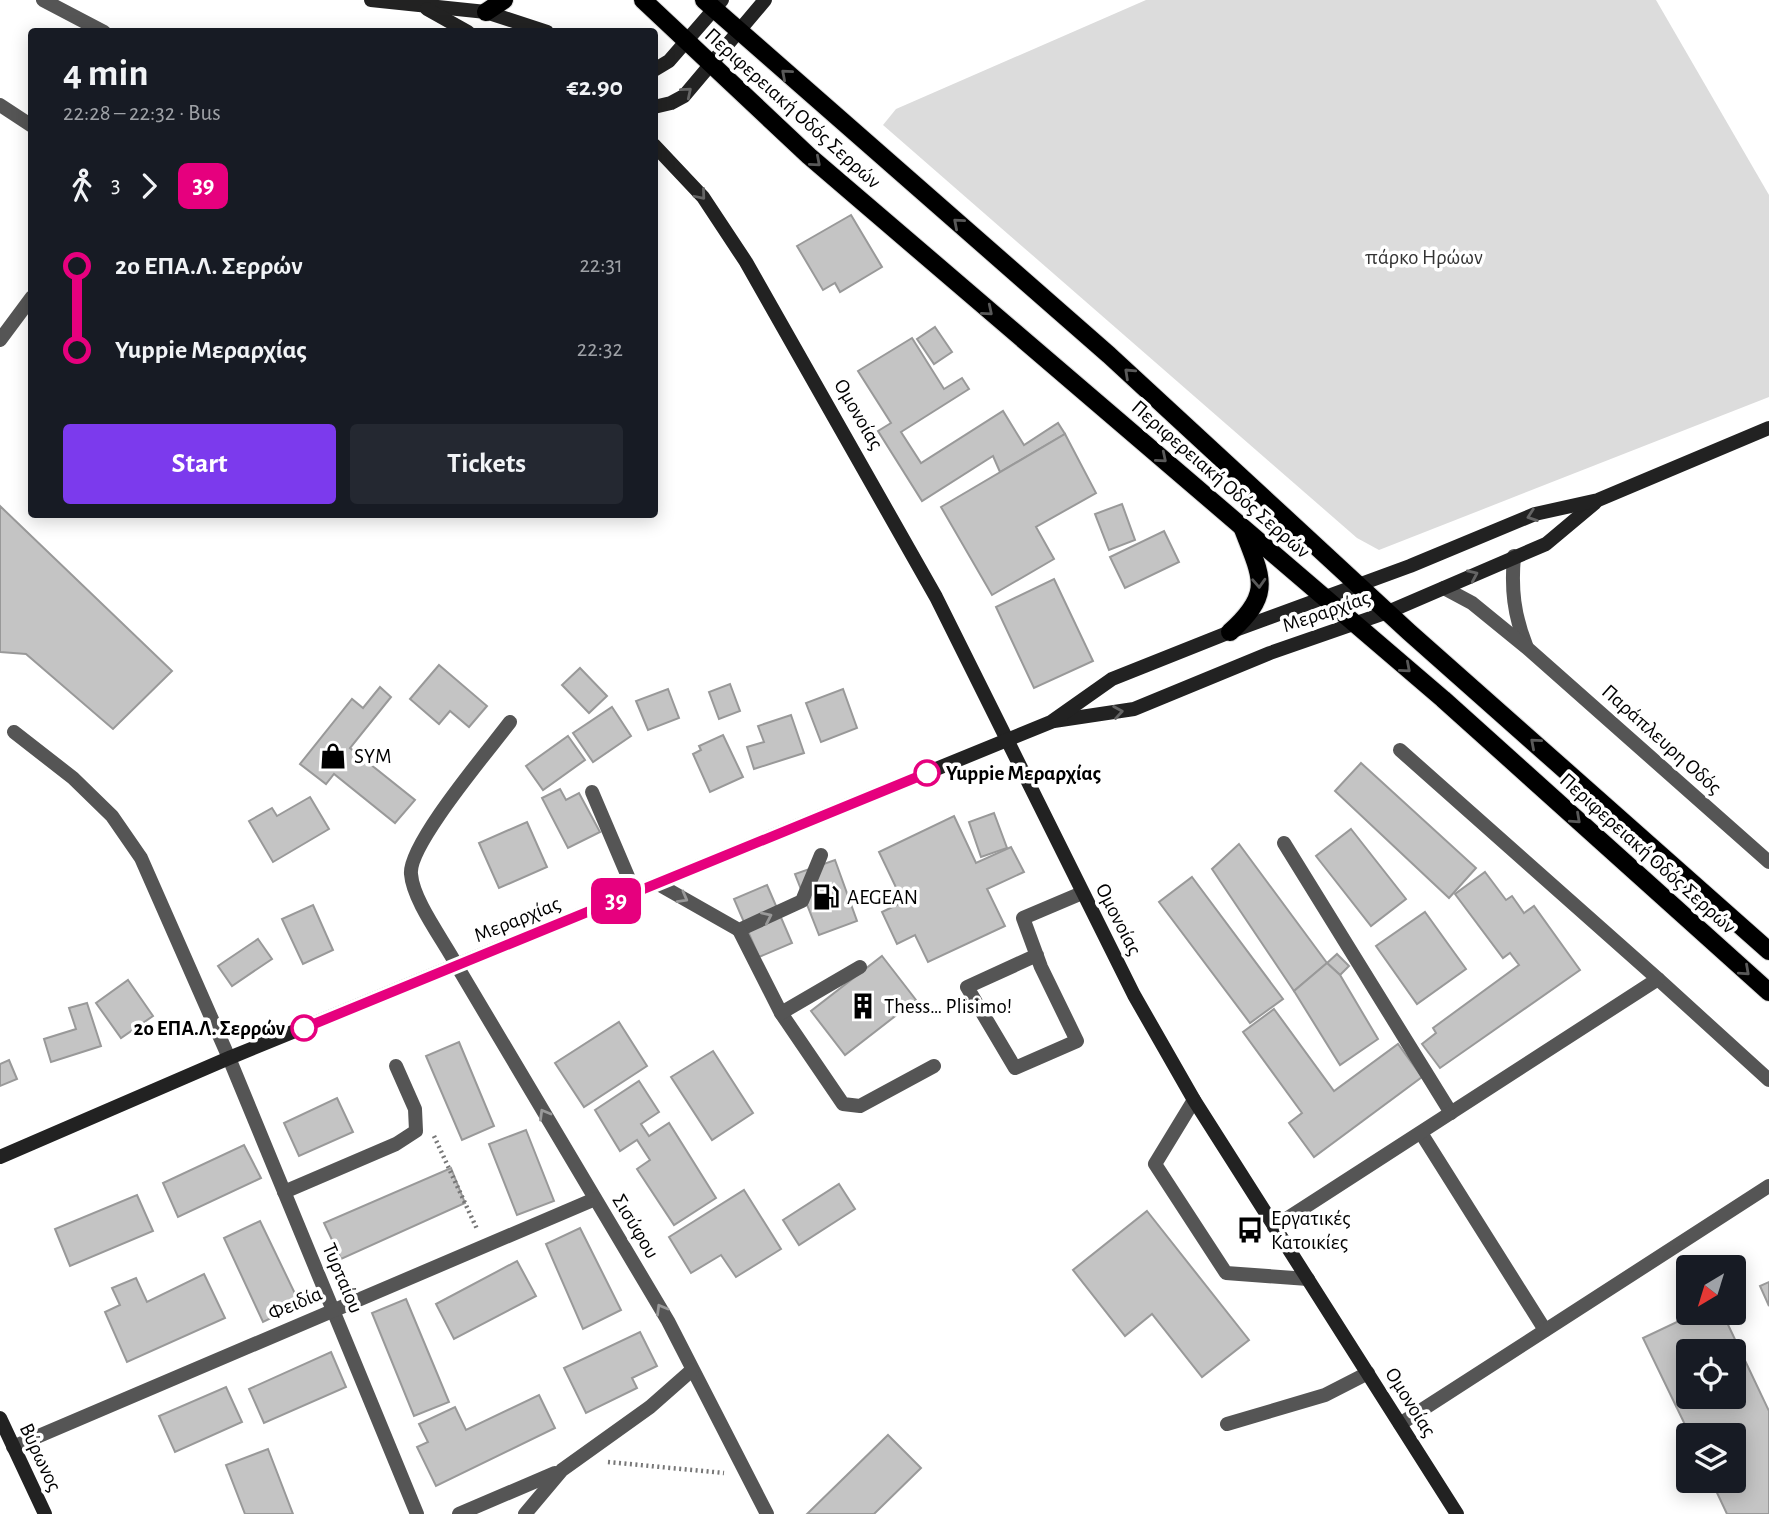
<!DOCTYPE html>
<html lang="en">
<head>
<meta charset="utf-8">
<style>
	body { margin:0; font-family:"Alegreya Sans",sans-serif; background:#242831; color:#f1f3f6; height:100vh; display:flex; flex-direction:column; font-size:26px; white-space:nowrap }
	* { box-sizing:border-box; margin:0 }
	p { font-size:23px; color:#9ea1a6 }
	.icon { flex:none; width:38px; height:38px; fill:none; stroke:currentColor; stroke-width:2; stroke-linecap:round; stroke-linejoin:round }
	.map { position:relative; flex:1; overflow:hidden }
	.panel { position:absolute; left:28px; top:28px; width:630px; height:490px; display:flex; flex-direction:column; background:#171b24; border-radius:7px; box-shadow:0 4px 18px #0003 }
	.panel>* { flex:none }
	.badge { padding:0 14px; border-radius:10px; font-size:24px; line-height:46px }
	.needle { width:46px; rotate:218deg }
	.fabs { position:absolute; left:1676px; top:1255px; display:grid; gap:14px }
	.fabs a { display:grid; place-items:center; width:70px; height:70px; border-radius:7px; background:#171b24; box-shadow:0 4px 18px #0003; font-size:35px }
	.map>.badge { position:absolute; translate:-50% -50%; box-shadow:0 0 0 4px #fff }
	.legs { display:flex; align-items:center; gap:10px; height:77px; padding:0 35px; font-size:23px }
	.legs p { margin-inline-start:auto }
	.overview { display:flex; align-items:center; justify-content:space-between; height:119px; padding:0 35px }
	h1 { font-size:38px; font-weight:700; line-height:52px }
	.button { display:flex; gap:14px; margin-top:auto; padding:14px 35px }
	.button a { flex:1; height:80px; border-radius:7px; background:#7c3aed; color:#fff; font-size:28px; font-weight:700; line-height:80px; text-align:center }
	.button a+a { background:#242831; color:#f1f3f6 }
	ul { padding:0 35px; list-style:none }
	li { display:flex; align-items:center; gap:24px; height:84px; font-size:26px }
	li i { display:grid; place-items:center; width:10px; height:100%; margin:0 9px; background:currentColor }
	li i::after { content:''; width:18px; height:18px; margin:-9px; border:5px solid; border-radius:50%; background:#171b24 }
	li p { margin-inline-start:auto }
	li:first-child i { background:linear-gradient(#0000 50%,currentColor 0) }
	li:last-child i { background:linear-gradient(currentColor 50%,#0000 0) }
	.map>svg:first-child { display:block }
	.green { fill:#dcdcdc }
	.building { fill:#c4c4c4; stroke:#999; stroke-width:2; fill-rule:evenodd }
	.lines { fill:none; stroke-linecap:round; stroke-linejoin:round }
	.primary-casing { stroke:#dbdbdb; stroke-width:20 }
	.path { stroke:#777; stroke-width:4.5; stroke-dasharray:2 3.5; stroke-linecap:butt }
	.lane { stroke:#555; stroke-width:14 }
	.street { stroke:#555; stroke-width:14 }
	.secondary { stroke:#222; stroke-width:14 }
	.primary { stroke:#000; stroke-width:18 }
	.oneway { stroke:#595959 }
	.oneway2 { stroke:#646464 }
	.oneway3 { stroke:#999 }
	.line-1-casing { stroke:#fff; stroke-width:16 }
	.line-1 { stroke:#e6007e; stroke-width:10 }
	.stop-1-dot { fill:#fff; stroke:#e6007e; stroke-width:3.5 }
	.labels { text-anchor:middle; stroke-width:7; stroke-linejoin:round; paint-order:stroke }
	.street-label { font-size:21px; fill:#000; stroke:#fff }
	.park-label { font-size:21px; fill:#333; stroke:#fff }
	.poi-label { font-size:21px; fill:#000; stroke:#fff; text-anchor:start }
	.stop-label { font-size:21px; font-weight:bold; fill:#000; stroke:#fff; text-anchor:start }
</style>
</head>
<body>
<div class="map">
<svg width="1769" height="1514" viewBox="0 0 1769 1514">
	<rect width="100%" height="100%" fill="#fff"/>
	<polygon class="green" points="1146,0 1656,0 1769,195 1769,397 1379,550 1357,538 883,125 896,109"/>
	<g class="building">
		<polygon points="851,215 882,267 840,292 835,283 823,290 797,246"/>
		<polygon points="935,327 952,352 934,364 917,339"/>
		<polygon points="912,338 944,389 962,378 969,389 901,432 921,463 1003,411 1024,445 1058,423 1065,434 1000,472 993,456 922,501 878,431 891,423 858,371"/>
		<polygon points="1065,434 1096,493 1036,527 1054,559 992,595 941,507"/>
		<polygon points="1122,504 1135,540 1109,550 1095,514"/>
		<polygon points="0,506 172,671 113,729 26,654 0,652"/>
		<polygon points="1164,531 1179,562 1125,588 1110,557"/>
		<polygon points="1054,579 1093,661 1034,688 996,607"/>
		<polygon points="439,665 487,706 469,727 450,711 439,724 410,699"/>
		<polygon points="580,668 607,696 589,713 562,685"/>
		<polygon points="730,684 740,711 719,719 709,692"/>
		<polygon points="380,687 391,697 350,748 415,800 395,823 334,774 326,784 300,764 352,699 363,708"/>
		<polygon points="668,689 679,718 648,730 636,701"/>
		<polygon points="843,689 857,728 821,742 806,703"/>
		<polygon points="612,707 631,736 593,762 573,733"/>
		<polygon points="791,715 804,753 754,769 747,747 764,742 758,726"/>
		<polygon points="723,735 743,777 710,792 693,754 701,750 699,746"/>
		<polygon points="568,736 585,760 543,790 526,766"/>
		<polygon points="1361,763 1476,868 1449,898 1335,791"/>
		<polygon points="560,789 566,800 579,793 600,832 568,848 542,798"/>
		<polygon points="310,797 329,829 273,862 249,821 272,808 277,816"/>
		<polygon points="994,813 1007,848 981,857 969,822"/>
		<polygon points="954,816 976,863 1011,847 1024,872 987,889 1005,926 928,962 915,935 897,944 882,912 903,902 879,852"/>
		<polygon points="527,822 547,867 499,888 479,843"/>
		<polygon points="1351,829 1406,899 1371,926 1316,856"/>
		<polygon points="1239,844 1327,963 1294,991 1212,869"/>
		<polygon points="835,860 857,921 819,935 795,874"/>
		<polygon points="1485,872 1506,900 1512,896 1524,913 1534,906 1580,970 1440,1068 1422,1044 1436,1033 1433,1028 1519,965 1510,953 1503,958 1455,894"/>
		<polygon points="1192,877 1283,999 1250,1023 1159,902"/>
		<polygon points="767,885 792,943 759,957 734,899"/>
		<polygon points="313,905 333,950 303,964 282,919"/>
		<polygon points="1425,912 1466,969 1417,1004 1376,946"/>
		<polygon points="258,939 272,959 232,986 218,966"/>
		<polygon points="1337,954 1349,966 1340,975 1327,963"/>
		<polygon points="882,956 916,1000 845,1055 811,1011"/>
		<polygon points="1327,963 1340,975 1378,1039 1340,1065 1294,991"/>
		<polygon points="128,980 153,1016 121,1038 96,1003"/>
		<polygon points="87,1003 101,1046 51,1062 44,1039 76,1029 69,1008"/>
		<polygon points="1274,1009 1334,1091 1398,1044 1422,1077 1314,1157 1289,1123 1302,1113 1243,1032"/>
		<polygon points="619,1022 647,1066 584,1107 555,1063"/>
		<polygon points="459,1042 494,1126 462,1140 426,1056"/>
		<polygon points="713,1051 753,1113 712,1140 671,1077"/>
		<polygon points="9,1060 17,1079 0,1086 0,1064"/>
		<polygon points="639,1081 659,1112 641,1124 649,1136 669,1123 716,1198 674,1225 637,1169 650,1160 637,1140 620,1151 595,1110"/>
		<polygon points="337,1098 353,1132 299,1156 284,1123"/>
		<polygon points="526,1130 554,1201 517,1215 489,1144"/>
		<polygon points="244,1145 261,1178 178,1217 163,1183"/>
		<polygon points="451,1168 465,1203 341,1259 324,1223"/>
		<polygon points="839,1184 855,1209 799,1245 783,1220"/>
		<polygon points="744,1190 781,1249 736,1277 721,1255 691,1273 669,1237"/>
		<polygon points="137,1195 153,1231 70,1266 55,1229"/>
		<polygon points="1147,1211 1249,1340 1202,1377 1152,1314 1125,1336 1073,1270"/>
		<polygon points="260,1221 300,1304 263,1322 224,1238"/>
		<polygon points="580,1228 621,1310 583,1329 546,1244"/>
		<polygon points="517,1261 536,1296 454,1339 436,1304"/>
		<polygon points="204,1274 225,1318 127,1362 105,1312 120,1305 112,1288 136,1278 147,1302"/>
		<polygon points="1769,1282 1769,1306 1760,1286"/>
		<polygon points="406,1299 449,1402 414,1416 372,1313"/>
		<path d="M1698,1312H1722L1769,1411V1514H1727L1711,1480H1734V1435H1690L1643,1338ZM1689,1351H1734V1396H1689Z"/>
		<polygon points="640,1332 657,1366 632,1378 637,1388 586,1413 564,1368"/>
		<polygon points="331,1352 346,1387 264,1423 249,1389"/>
		<polygon points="226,1387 242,1422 175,1452 159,1416"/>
		<polygon points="539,1395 555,1428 436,1486 417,1447 428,1442 419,1424 455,1407 466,1430"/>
		<polygon points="888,1435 921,1468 874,1514 807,1514"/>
		<polygon points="268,1449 293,1514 245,1514 226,1465"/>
	</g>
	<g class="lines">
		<g class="primary-casing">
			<g id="primary">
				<polyline points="643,0 809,156 1443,699 1769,992"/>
				<polyline points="704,0 1109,355 1409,632 1769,951"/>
				<polyline points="486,12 504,0"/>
				<path d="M1230,632C1273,593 1262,579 1243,529"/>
			</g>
		</g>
		<g class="path">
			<polyline points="434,1136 477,1229"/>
			<polyline points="608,1462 724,1473"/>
		</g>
		<g class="lane">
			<polyline points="43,0 104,32"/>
			<polyline points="0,105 32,126"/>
			<polyline points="0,340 32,297"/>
			<polyline points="14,732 73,778 112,816 141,858 229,1058"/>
			<polyline points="592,792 635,893"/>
			<polyline points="658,884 739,930 802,901 821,855"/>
			<polyline points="739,930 781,1013 843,1104 860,1106 934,1066"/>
			<polyline points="1037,955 967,987 1015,1068 1077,1041 1041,967 1023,918 1082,893"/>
			<path d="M457,966C444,941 413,901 411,874C408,845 489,750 510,722"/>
			<polyline points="1658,979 1769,1080"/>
			<polyline points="781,1013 860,967"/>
			<polyline points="1194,1100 1155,1164 1226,1273 1308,1279"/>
			<polyline points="1421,1133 1545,1330"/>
			<polyline points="284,1192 396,1144 416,1131 415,1109 396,1066"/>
			<polyline points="1227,1424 1325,1395 1368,1373"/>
			<polyline points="1400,1424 1769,1186"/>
		</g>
		<g class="street">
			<path d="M1514,556C1511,589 1514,615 1526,645"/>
			<polyline points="1444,588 1472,603 1526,647 1769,862"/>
			<polyline points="1284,843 1451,1113"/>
			<polyline points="457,966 668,1321 767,1514"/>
			<polyline points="229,1058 417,1514"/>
			<polyline points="1274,1227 1658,979 1400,750"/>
			<polyline points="13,1447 595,1199"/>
			<polyline points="459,1514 555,1473"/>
			<polyline points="525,1514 562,1470 650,1407 692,1370"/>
		</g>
		<g class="secondary">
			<polyline points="371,0 486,12 547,32"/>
			<polyline points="427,9 468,32"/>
			<polyline points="654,70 669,61 722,0"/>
			<polyline points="654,107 671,103 684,96 765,0"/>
			<polyline points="654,145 703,197 746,262 936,597 1134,995 1194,1100 1457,1514"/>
			<polyline points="1054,721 1134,709 1270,653 1388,612 1546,544 1595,503"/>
			<polyline points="0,1157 229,1058 1051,722 1112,679 1230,632 1410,566 1535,514 1598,500 1769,428"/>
			<polyline points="0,1418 45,1514"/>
		</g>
		<use href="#primary" class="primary"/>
	</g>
	<defs><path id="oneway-chevron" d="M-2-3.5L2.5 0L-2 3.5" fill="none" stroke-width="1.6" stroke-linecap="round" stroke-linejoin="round" transform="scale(1.75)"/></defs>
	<g class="oneway">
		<use href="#oneway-chevron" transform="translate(786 74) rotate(-139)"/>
		<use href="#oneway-chevron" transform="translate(816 162) rotate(41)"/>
		<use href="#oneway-chevron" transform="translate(958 223) rotate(-139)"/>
		<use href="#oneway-chevron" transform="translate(988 311) rotate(40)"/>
		<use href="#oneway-chevron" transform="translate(1129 373) rotate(-137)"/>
		<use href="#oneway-chevron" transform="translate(1162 458) rotate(40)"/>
		<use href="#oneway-chevron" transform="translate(1259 583) rotate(87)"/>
		<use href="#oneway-chevron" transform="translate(1406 668) rotate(41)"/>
		<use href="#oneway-chevron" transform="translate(1535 743) rotate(-139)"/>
		<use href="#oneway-chevron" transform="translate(1576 819) rotate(42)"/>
		<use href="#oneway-chevron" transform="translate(1745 971) rotate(42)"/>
	</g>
	<g class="oneway2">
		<use href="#oneway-chevron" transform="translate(687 92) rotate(-40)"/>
		<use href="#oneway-chevron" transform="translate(701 195) rotate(50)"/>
		<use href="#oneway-chevron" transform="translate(1532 516) rotate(161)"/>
		<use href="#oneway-chevron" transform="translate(1473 575) rotate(-24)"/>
		<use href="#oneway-chevron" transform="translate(1118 712) rotate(-9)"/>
	</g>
	<g class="oneway3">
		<use href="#oneway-chevron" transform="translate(683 898) rotate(29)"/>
		<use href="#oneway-chevron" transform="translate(767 917) rotate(-25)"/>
		<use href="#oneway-chevron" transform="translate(544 1114) rotate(-120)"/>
		<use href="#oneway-chevron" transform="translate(661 1309) rotate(-120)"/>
	</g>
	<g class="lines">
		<g class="line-1-casing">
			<polyline id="line-1" points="304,1028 927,773"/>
		</g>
		<use href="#line-1" class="line-1"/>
	</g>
	<defs>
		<g id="shop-bare" transform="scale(2.1)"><path d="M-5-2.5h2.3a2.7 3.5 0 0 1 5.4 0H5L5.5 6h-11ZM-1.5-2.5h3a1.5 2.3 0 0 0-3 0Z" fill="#000" stroke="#fff" stroke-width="2.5" paint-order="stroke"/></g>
		<g id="fuel-bare" transform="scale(2.1)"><path d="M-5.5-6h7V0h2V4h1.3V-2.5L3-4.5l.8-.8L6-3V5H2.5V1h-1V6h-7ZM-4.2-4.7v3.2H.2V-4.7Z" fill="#000" stroke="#fff" stroke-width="2.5" paint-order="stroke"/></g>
		<g id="building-bare" transform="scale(2.1)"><path d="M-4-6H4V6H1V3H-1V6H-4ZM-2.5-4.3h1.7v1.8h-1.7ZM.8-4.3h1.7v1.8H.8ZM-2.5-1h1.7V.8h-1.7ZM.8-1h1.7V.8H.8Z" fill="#000" stroke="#fff" stroke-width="2.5" paint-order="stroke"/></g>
		<g id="bus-bare" transform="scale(2.1)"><path d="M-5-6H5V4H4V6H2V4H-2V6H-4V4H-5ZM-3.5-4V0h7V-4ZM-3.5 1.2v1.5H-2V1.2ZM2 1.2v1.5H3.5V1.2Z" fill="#000" stroke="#fff" stroke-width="2.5" paint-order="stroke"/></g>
	</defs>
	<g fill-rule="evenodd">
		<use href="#shop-bare" x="333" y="756"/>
		<use href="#fuel-bare" x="826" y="897"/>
		<use href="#building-bare" x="863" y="1006"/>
		<use href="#bus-bare" x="1250" y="1230"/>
	</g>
	<g class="stop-1-dot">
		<circle cx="927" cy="773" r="12"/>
		<circle cx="304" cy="1028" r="12"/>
	</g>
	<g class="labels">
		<g class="street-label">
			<text transform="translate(793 108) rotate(42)" y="7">Περιφερειακή Οδός Σερρών</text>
			<text transform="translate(859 414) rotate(60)" y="7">Ομονοίας</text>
			<text transform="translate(1221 479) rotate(41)" y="7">Περιφερειακή Οδός Σερρών</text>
			<text transform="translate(1326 611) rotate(-19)" y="7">Μεραρχίας</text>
			<text transform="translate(1662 739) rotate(42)" y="7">Παράπλευρη Οδός</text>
			<text transform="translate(1648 853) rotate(42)" y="7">Περιφερειακή Οδός Σερρών</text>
			<text transform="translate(517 919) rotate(-22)" y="7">Μεραρχίας</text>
			<text transform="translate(1119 919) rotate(63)" y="7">Ομονοίας</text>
			<text transform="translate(636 1226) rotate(59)" y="7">Σισύφου</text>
			<text transform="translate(343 1278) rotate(67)" y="7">Τυρταίου</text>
			<text transform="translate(295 1303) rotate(-23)" y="7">Φειδία</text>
			<text transform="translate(1411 1402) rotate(58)" y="7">Ομονοίας</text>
			<text transform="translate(41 1457) rotate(65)" y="7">Βύρωνος</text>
		</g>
		<g class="park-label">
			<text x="1424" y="264">πάρκο Ηρώων</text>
		</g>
		<g class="poi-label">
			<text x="354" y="763">SYM</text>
			<text x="847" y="904">AEGEAN</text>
			<text x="884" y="1013">Thess… Plisimo!</text>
			<text x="1271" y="1225">Εργατικές<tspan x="1271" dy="24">Κατοικίες</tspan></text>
		</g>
		<g class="stop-label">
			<text x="946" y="780">Yuppie Μεραρχίας</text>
			<text x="285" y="1035" text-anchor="end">2ο ΕΠΑ.Λ. Σερρών</text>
		</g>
	</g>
</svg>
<div class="fabs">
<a><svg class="needle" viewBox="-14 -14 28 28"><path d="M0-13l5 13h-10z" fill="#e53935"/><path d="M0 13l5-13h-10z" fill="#9ea1a6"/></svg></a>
<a><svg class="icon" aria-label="locate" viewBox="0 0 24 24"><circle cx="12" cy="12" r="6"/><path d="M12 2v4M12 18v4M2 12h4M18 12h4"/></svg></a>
<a><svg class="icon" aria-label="layers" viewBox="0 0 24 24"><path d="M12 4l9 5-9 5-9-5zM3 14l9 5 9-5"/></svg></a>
</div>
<b class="badge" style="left:616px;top:901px;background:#e6007e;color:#fff">39</b>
<section class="panel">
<div class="overview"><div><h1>4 min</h1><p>22:28 – 22:32 · Bus</p></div><b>€2.90</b></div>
<div class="legs"><svg class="icon" aria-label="walk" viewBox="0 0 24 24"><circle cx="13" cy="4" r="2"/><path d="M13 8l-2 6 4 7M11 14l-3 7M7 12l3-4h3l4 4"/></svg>3<svg class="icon" aria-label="forward" viewBox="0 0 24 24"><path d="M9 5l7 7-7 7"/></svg><b class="badge" style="background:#e6007e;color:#fff">39</b></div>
<ul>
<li><i style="color:#e6007e"></i><b>2ο ΕΠΑ.Λ. Σερρών</b><p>22:31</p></li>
<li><i style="color:#e6007e"></i><b>Yuppie Μεραρχίας</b><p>22:32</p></li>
</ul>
<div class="button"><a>Start</a><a>Tickets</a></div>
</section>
</div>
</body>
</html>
